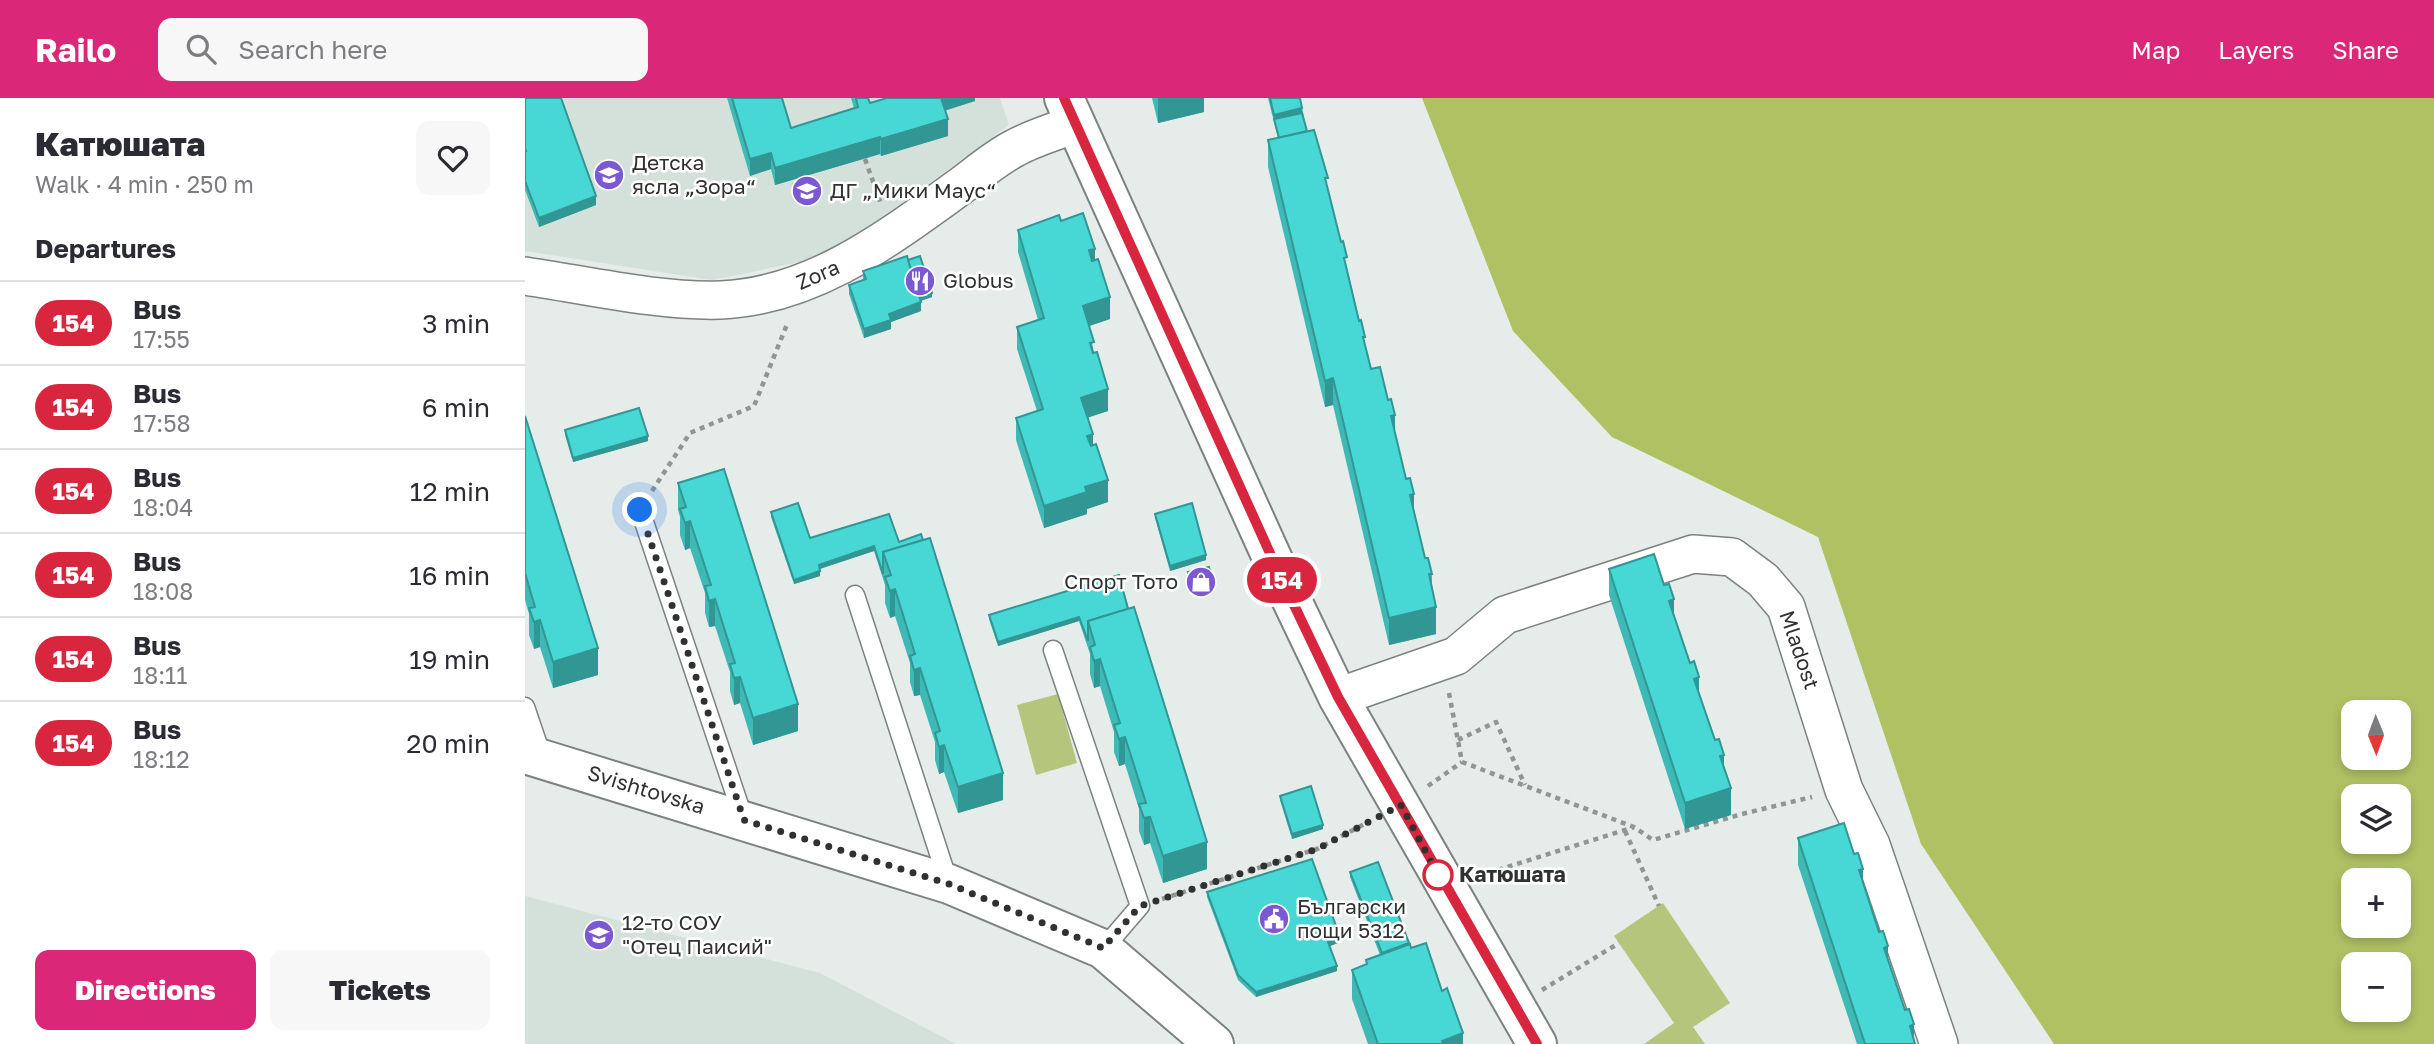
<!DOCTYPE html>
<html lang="en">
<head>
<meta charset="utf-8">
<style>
	body { margin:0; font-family:"Golos Text",sans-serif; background:#f7f7f7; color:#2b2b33; height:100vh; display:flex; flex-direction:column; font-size:26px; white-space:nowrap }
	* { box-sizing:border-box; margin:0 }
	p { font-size:23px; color:#7c7c81 }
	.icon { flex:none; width:38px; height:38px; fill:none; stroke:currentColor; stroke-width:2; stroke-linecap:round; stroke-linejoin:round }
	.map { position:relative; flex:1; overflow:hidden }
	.details { display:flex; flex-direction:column; background:#fff; width:525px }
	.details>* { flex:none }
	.badge { padding:0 14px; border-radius:23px; font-size:24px; line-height:46px }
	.needle { width:46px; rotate:179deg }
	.tools { position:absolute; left:1816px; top:602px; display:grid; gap:14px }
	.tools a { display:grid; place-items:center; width:70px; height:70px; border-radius:14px; background:#fff; box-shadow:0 4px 10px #0003; font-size:35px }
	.you { position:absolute; width:35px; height:35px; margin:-18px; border:5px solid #fff; border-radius:50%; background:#1a73e8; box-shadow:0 0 0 10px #1a73e833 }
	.map>.badge { position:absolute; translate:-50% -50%; box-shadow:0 0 0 4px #fff }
	h2 { padding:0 35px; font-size:26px; line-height:63px }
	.round { display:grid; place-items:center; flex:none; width:74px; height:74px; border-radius:14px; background:#f7f7f7 }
	.summary { display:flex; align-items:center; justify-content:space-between; height:119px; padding:0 35px }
	h1 { font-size:33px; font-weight:800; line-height:52px }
	.action { display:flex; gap:14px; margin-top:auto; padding:14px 35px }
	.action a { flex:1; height:80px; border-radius:14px; background:#db2777; color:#fff; font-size:28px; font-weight:800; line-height:80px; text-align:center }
	.action a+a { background:#f7f7f7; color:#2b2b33 }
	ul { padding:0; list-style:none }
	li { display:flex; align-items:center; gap:21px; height:84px; padding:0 35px; border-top:2px solid #e1e1e2 }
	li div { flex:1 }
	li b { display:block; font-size:26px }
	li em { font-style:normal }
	li .badge { min-width:77px; font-weight:700; text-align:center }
	header { display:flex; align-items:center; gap:42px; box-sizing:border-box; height:98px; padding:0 35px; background:#db2777; color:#fff }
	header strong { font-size:33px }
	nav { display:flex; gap:38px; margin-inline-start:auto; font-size:24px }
	.search { width:490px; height:63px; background:#f7f7f7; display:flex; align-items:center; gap:18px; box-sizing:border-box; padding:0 24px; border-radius:14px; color:#7c7c81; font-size:26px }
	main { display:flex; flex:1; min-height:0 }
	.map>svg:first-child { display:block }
	.built { fill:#d4e1db }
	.green { fill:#b6c57c }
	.forest { fill:#b0c164; fill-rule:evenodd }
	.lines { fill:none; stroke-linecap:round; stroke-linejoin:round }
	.service-casing { stroke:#7d827f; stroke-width:21 }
	.minor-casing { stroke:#7d827f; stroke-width:40 }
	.tertiary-casing { stroke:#7d827f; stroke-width:42 }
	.path { stroke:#919593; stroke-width:4.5; stroke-dasharray:5 5; stroke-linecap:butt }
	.service { stroke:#fff; stroke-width:18 }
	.minor { stroke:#fff; stroke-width:37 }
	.tertiary { stroke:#fff; stroke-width:38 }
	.wall { fill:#3db9b6 }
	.shaded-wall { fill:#329694 }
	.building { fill:#47d7d4; stroke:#329694; stroke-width:2 }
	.line-casing { stroke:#fff; stroke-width:16 }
	.line { stroke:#d7263d; stroke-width:10 }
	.walk { stroke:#303231; stroke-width:7; stroke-dasharray:0 12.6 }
	.stop-dot { fill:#fff; stroke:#d7263d; stroke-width:3.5 }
	.labels { text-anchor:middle; stroke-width:5; stroke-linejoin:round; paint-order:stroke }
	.poi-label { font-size:21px; fill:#303231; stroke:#fff; text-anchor:start }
	.street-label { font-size:21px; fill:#303231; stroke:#fff }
	.stop-label { font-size:21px; font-weight:bold; fill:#303231; stroke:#fff; text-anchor:start }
</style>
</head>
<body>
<header>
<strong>Railo</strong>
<div class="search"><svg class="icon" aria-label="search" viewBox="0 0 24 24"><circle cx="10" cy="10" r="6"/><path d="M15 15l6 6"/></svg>Search here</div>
<nav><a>Map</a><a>Layers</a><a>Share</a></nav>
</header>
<main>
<section class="details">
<div class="summary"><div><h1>Катюшата</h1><p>Walk · 4 min · 250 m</p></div><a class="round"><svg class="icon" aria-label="heart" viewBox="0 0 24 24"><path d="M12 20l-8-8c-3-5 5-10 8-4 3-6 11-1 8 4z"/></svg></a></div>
<h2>Departures</h2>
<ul>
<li><span class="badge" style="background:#d7263d;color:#fff">154</span><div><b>Bus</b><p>17:55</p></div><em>3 min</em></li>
<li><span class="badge" style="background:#d7263d;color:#fff">154</span><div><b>Bus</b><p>17:58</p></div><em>6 min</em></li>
<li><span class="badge" style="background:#d7263d;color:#fff">154</span><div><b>Bus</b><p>18:04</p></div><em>12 min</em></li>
<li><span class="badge" style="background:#d7263d;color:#fff">154</span><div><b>Bus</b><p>18:08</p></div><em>16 min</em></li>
<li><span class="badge" style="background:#d7263d;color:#fff">154</span><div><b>Bus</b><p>18:11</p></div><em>19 min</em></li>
<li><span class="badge" style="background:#d7263d;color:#fff">154</span><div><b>Bus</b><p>18:12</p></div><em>20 min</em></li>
</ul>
<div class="action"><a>Directions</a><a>Tickets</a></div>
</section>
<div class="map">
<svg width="1909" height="946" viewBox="0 0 1909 946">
	<rect width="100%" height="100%" fill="#e6ece9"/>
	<g class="built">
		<polygon points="0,0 475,0 484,27 305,158 187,182 0,153"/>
		<polygon points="0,798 295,875 431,946 0,946"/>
	</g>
	<g class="green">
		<polygon points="533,596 552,665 511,677 492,607"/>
		<polygon points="1138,805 1205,905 1168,929 1180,946 1119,946 1149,925 1089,838"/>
	</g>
	<path class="forest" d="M897,0H1909V946H1529L1396,746L1293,439L1087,339L988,233ZM1829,614H1874V660H1829ZM1829,698H1874V744H1829ZM1829,782H1874V828H1829ZM1829,866H1874V912H1829Z"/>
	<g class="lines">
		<g class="service-casing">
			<g id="service">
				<polyline points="115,412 219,722"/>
				<polyline points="330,497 424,786"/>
				<polyline points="528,552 615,808 578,851"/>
				<polyline points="0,609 17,659"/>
			</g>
		</g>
		<g class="minor-casing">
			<g id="minor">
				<path d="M0,178C61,187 135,204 196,202C288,198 362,141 433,90C451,77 470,60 490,50C508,40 530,34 549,26"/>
				<polyline points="813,599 931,558 980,517 1168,456 1207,459 1238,482 1261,509 1319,692 1346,747 1414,946"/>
			</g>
		</g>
		<g class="tertiary-casing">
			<g id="tertiary">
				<polyline points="539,0 758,484 813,599 1012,946"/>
				<polyline points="0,656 424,786 578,851 689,946"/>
			</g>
		</g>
		<g class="path">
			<polyline points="340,61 356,106"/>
			<polyline points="127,393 165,335 229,308 263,224"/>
			<polyline points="924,595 937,664 1109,729 1128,742 1217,716 1287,699"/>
			<polyline points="933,642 971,624 1000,687"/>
			<polyline points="903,688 937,664"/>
			<polyline points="1100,733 1134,808"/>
			<polyline points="954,778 1109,729"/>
			<polyline points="637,801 792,751 845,723"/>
			<polyline points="1017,892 1094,845"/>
		</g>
		<use href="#service" class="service"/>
		<use href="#minor" class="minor"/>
		<use href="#tertiary" class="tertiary"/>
	</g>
	<g class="wall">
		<polygon points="0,0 71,107 14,129 0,92"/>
		<polygon points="202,0 257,0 266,30 329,10 326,0 343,0 345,5 450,0 450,3 420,12 423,38 356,58 355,56 250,87 246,71 225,78"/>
		<polygon points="627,0 679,0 679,14 633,25"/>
		<polygon points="743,0 775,0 782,33 803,90 846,271 870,335 900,460 907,476 907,493 911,536 864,547 808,307 800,309 743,69 743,42 753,40"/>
		<polygon points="536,123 570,162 585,221 564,228 569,255 583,313 562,319 568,347 583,404 562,411 562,416 519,430 491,342 491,320 512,313 492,251 492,229 513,222 493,154 493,132"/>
		<polygon points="383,162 407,199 396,203 396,213 366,224 366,231 339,240 324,196 324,187 338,182 338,173"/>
		<polygon points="0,318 73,577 28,590 15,549 9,551 4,537 4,516 0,502"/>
		<polygon points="40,332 123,343 48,364 40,337"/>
		<polygon points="153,385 273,633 228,647 215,605 209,607 205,593 205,574 190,528 184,529 180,515 180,495 165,450 160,452 155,437 155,419 153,412"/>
		<polygon points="246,414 285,440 374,444 478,702 433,715 419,674 414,676 410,662 410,644 395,597 389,598 385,584 385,565 370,518 365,520 360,505 360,487 349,453 295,471 295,478 269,486 246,419"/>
		<polygon points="630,416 681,462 645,473 630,420"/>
		<polygon points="1084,471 1149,517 1199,672 1206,717 1160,731 1084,497"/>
		<polygon points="594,477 682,771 638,785 625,745 619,747 614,733 614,711 600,666 594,668 589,654 589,634 575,588 569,590 565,576 565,556 554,523 473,548 464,521 464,517"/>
		<polygon points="755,698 798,731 767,741 755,702"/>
		<polygon points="1273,740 1338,784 1390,946 1332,946 1273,767"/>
		<polygon points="825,774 884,847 917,893 938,946 843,946 827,901 827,872 841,867 841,862 855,857 825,779"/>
		<polygon points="682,794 815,844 804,848 812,873 731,899 713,882 682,799"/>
	</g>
	<g class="shaded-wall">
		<polygon points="416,0 450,0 450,3 416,14"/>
		<polygon points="633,0 679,0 679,14 633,25"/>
		<polygon points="777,10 777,19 749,21 749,17"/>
		<polygon points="423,21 423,38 356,58 356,41"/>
		<polygon points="355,39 355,56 250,87 250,70"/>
		<polygon points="246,55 246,71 225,78 225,61"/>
		<polygon points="71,98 71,107 14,129 14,120"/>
		<polygon points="570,151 570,173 564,152"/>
		<polygon points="407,195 407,199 394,203 394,199"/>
		<polygon points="585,199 585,221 558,230 558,208"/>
		<polygon points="396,204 396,213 366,224 366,231 339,240 339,231 364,216"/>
		<polygon points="808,280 808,307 800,309 800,283"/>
		<polygon points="583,291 583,313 556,322 556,300"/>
		<polygon points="870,317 870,343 866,318"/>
		<polygon points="568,336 568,358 562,338"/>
		<polygon points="123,338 123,343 48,364 48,360"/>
		<polygon points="583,382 583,404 562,411 562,416 519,430 519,408 560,389"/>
		<polygon points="889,396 889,423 885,397"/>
		<polygon points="165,423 165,450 160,452 160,425"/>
		<polygon points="349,448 349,453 294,471 294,467"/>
		<polygon points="681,457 681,462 645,473 645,468"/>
		<polygon points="295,473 295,478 269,486 269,482"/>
		<polygon points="688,484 688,489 667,494 667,489"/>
		<polygon points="370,491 370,518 365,520 365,493"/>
		<polygon points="190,501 190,528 184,529 184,503"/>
		<polygon points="1149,501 1149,528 1144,503"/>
		<polygon points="911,509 911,536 864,547 864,520"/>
		<polygon points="554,519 554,523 473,548 473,544"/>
		<polygon points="15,522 15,549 9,551 9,524"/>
		<polygon points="73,550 73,577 28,590 28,564"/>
		<polygon points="575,561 575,588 569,590 569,563"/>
		<polygon points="395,570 395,597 389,598 389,572"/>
		<polygon points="215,579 215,605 209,607 209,580"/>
		<polygon points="1174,579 1174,606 1169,581"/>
		<polygon points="273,606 273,633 228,647 228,620"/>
		<polygon points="600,639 600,666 594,668 594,641"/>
		<polygon points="419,647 419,674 414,676 414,649"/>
		<polygon points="1199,657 1199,683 1195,658"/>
		<polygon points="478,675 478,702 433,715 433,689"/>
		<polygon points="1206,690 1206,717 1160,731 1160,705"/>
		<polygon points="625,719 625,745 619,747 619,720"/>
		<polygon points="798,727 798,731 767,741 767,736"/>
		<polygon points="682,744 682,771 638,785 638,758"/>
		<polygon points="1338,771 1338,797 1334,772"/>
		<polygon points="815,839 815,844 803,849 803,844"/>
		<polygon points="1363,848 1363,875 1359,850"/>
		<polygon points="812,868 812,873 731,899 731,894"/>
		<polygon points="1389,926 1389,946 1385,928"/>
		<polygon points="938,935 938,946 917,946 917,943"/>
	</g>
	<g class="building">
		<polygon points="0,0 36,0 71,98 14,120 0,83 0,53 1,53 0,50"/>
		<polygon points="207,0 257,0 266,30 333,9 331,0 343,0 345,5 362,0 416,0 423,21 356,41 355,39 250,70 246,55 225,61"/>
		<polygon points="745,0 775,0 777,10 749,17"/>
		<polygon points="777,15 782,33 754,40 749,21"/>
		<polygon points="789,32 803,80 800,80 816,144 818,143 822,159 819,160 834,223 836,222 840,239 838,239 846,271 855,269 863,302 866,301 870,317 866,318 881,381 885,380 889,396 885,397 900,460 903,460 907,476 904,476 911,509 864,520 808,280 800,283 743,42"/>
		<polygon points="558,115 570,151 564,152 567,163 573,161 585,199 558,208 569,244 565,245 568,255 572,254 583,291 556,300 568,336 562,338 566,348 571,346 583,382 560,389 562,394 519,408 491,320 518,311 492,229 519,220 493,132 534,117 536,123"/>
		<polygon points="382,158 396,204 364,216 366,222 339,231 324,187 341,181 338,173"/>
		<polygon points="395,158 407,195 395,199 383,162"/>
		<polygon points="114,310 123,338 48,360 40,332"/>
		<polygon points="0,318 73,550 28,564 15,522 9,524 4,510 10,509 0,475"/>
		<polygon points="199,371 273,606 228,620 215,579 209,580 205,566 210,565 190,501 184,503 180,488 186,487 165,423 160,425 155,411 161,409 153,385"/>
		<polygon points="273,405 285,440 364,416 374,444 396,436 398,442 358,454 358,476 349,448 294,467 295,473 269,482 246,414"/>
		<polygon points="667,405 681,457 645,468 630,416"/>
		<polygon points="405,440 478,675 433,689 419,647 414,649 410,635 415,633 395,570 389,572 385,558 390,556 370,491 365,493 360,479 366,477 358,454"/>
		<polygon points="1129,456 1139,487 1144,486 1149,501 1144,503 1165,565 1169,563 1174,579 1169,581 1190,642 1194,641 1199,657 1195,658 1206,690 1160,705 1084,471"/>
		<polygon points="684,469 688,484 667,489 663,474"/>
		<polygon points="594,477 603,511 563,523 563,543 554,519 473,544 464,517"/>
		<polygon points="609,509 682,744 638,758 625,719 619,720 614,706 621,705 600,639 594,641 589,627 595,625 575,561 569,563 565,549 570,547 563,523"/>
		<polygon points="786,688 798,727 767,736 755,698"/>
		<polygon points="1319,725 1329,756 1333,755 1338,771 1334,772 1354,834 1358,833 1363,848 1359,850 1380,912 1384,911 1389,926 1385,928 1390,946 1340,946 1273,740"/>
		<polygon points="787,761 815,839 803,844 812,868 731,894 713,877 682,794"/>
		<polygon points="853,764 884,845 857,855 825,774"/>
		<polygon points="901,845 917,893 922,890 938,935 917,943 918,946 853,946 827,872 842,866 841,862 885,846 886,850"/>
	</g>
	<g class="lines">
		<g class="line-casing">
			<polyline id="line" points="539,0 758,484 813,599 1012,946"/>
		</g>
		<use href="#line" class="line"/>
		<polyline class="walk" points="115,412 219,722 424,786 578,850 615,808 792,751 876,707 913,777"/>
	</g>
	<defs>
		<g id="school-disc" transform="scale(1.575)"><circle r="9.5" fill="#7b59d3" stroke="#fff"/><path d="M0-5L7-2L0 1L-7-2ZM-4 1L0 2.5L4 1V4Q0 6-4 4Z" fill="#fff"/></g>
		<g id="restaurant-disc" transform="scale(1.575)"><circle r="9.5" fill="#7b59d3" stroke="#fff"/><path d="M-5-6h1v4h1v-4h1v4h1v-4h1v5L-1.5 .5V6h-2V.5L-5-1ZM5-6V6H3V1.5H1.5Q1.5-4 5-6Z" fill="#fff"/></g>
		<g id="shop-disc" transform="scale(1.575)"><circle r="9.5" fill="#7b59d3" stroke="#fff"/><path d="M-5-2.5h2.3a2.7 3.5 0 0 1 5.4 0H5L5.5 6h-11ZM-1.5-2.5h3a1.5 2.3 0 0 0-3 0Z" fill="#fff"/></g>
		<g id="civic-disc" transform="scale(1.575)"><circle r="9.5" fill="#7b59d3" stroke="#fff"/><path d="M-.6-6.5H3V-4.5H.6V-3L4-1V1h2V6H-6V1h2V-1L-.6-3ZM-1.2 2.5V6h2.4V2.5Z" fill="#fff"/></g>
	</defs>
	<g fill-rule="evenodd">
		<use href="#school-disc" x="84" y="77"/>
		<use href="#school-disc" x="282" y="93"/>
		<use href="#restaurant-disc" x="395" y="183"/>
		<use href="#shop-disc" x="676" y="484"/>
		<use href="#civic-disc" x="749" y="821"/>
		<use href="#school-disc" x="74" y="837"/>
	</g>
	<circle class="stop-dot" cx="913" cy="777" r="14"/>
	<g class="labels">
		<g class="poi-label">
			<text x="107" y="72">Детска<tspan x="107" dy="24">ясла „Зора“</tspan></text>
			<text x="305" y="100">ДГ „Мики Маус“</text>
			<text x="418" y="190">Globus</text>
			<text x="653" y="491" text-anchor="end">Спорт Тото</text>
			<text x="772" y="816">Български<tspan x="772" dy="24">пощи 5312</tspan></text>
			<text x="97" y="832">12-то СОУ<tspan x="97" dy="24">"Отец Паисий"</tspan></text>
		</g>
		<g class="street-label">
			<text transform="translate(293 177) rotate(-23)" y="7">Zora</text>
			<text transform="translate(1274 552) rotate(71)" y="7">Mladost</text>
			<text transform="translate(121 692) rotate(17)" y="7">Svishtovska</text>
		</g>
		<g class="stop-label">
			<text x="934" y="784">Катюшата</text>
		</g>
	</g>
</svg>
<div class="tools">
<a><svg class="needle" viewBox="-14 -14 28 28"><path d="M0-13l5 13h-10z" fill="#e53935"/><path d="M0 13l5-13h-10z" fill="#7c7c81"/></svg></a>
<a><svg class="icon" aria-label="layers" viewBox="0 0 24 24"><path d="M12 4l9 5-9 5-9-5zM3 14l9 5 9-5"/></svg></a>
<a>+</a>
<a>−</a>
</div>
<div class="you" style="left:115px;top:412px"></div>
<b class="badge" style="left:757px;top:482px;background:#d7263d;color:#fff">154</b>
</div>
</main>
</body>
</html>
